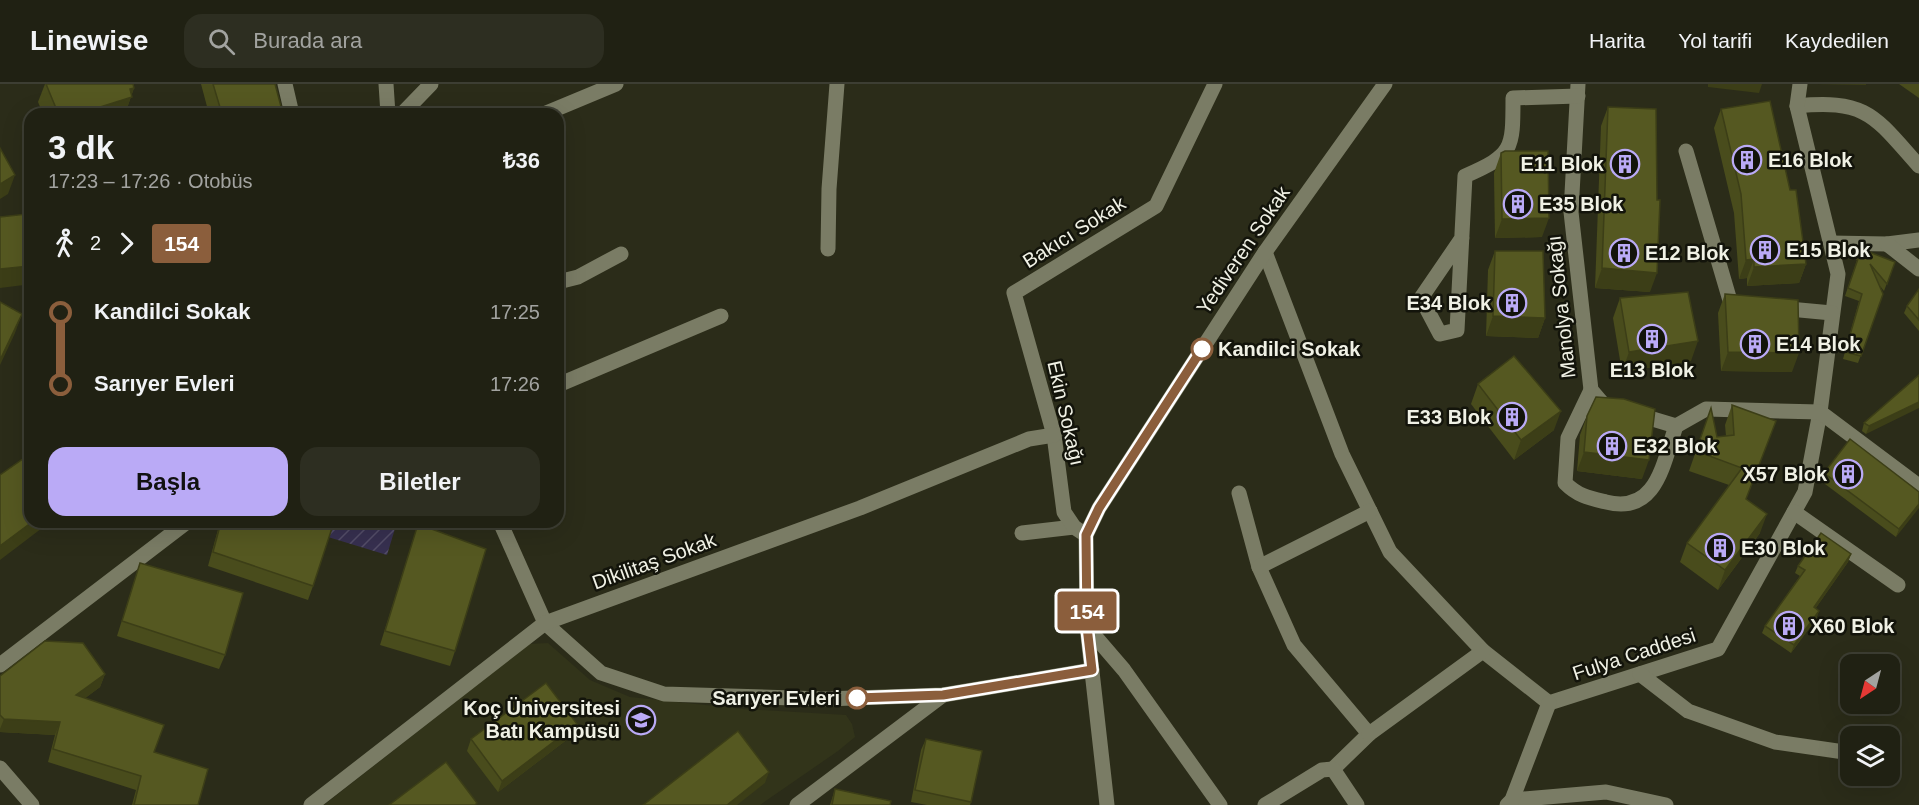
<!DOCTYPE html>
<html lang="tr">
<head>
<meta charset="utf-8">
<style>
	body { margin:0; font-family:Arial,sans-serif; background:#2d2e21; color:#f1f3f6; height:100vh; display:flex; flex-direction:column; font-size:22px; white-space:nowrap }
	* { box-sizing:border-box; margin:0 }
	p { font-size:20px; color:#a2a3a0 }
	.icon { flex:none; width:33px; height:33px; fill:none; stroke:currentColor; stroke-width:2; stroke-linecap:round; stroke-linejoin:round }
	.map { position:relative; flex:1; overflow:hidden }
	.panel { position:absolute; left:24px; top:24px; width:540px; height:420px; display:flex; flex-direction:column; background:#202113; border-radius:18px; box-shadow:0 6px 24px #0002,0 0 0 2px #3d3e33 }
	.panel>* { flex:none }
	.badge { padding:0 12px; border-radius:4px; font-size:21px; line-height:39px }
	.needle { width:39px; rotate:216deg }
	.tools { position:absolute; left:1840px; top:570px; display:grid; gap:12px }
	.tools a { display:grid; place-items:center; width:60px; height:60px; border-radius:12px; background:#202113; box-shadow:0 6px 24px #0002,0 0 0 2px #3d3e33; font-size:30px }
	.map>.badge { position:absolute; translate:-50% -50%; box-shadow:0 0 0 3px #fff }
	.legs { display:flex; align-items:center; gap:9px; height:66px; padding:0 24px; font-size:20px }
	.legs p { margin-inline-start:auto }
	.overview { display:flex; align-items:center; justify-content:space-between; height:102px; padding:0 24px }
	h1 { font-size:33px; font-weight:700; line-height:45px }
	.primary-button { display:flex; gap:12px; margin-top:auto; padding:12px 24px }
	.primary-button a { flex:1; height:69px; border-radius:18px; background:#baaaf6; color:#111; font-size:24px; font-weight:700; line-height:69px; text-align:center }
	.primary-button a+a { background:#2d2e21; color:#f1f3f6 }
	ul { padding:0 24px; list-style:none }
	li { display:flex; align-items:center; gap:21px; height:72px; font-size:22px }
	li i { display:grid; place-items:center; width:9px; height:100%; margin:0 8px; background:currentColor }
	li i::after { content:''; width:15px; height:15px; margin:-8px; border:4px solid; border-radius:50%; background:#202113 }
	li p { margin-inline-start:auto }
	li:first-child i { background:linear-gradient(#0000 50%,currentColor 0) }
	li:last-child i { background:linear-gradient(currentColor 50%,#0000 0) }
	header { display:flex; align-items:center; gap:36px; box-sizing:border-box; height:84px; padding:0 30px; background:#202113; border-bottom:2px solid #3d3e33 }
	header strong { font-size:28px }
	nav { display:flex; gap:33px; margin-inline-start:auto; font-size:21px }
	.search { width:420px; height:54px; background:#2d2e21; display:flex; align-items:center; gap:15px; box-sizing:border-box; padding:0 21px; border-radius:18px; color:#a2a3a0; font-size:22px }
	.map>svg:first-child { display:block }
	.built { fill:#32341a }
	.garden { fill:url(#garden-furrows) }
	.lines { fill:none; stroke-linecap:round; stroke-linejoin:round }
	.minor { stroke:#7a7c65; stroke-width:15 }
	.wall { fill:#494c1c }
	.shaded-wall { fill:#3c3e17 }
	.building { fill:#555821; stroke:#3c3e17; stroke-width:1.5 }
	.line-1-casing { stroke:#fff; stroke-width:14 }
	.line-1 { stroke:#8b5e3c; stroke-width:9 }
	.stop-1-dot { fill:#fff; stroke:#8b5e3c; stroke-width:3 }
	.labels { text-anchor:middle; stroke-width:5; stroke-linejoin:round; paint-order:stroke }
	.poi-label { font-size:20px; font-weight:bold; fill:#f0f1e5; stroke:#13140b; text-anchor:start }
	.street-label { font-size:20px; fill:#f0f1e5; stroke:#13140b }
	.stop-label { font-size:20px; font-weight:bold; fill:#f0f1e5; stroke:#13140b; text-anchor:start }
</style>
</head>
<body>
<header>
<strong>Linewise</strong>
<div class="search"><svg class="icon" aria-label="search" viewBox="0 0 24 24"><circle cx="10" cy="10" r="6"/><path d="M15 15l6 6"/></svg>Burada ara</div>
<nav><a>Harita</a><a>Yol tarifi</a><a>Kaydedilen</a></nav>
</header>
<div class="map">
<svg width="1919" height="721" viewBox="0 0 1919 721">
	<defs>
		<pattern id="garden-furrows" width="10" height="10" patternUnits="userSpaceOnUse" patternTransform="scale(1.5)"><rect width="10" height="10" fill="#373050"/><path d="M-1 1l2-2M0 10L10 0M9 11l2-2" fill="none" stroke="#544e69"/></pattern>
	</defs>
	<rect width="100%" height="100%" fill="#2b2c19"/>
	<polygon class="built" points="548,559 590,596 630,613 743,625 846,631 852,640 855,653 838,667 760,721 324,721 529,560"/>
	<polygon class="garden" points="307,438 397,438 387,471 305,446"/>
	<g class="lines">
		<g class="minor">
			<polyline points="285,0 292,30"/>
			<polyline points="386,0 388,30"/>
			<polyline points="1578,0 1571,128 1591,306 1603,320 1613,323"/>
			<path d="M1797,22C1868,15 1875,33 1919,82"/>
			<polyline points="402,30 431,0"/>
			<polyline points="544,30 616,0"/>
			<polyline points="1686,67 1731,220 1739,221"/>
			<path d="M1462,154L1421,214L1440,250L1457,246L1465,92C1513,71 1513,66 1513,14L1578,12"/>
			<polyline points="1831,159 1887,160 1919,156"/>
			<polyline points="1887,160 1919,185"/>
			<polyline points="828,165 829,105 837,0"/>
			<polyline points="1265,168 1342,370 1390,468 1483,567 1549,619 1718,565 1805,408 1820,328 1838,190 1797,22 1800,0"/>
			<polyline points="558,198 578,193 621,170"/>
			<polyline points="1778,224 1832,229"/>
			<polyline points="558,301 721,232"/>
			<path d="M1591,306L1568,354L1565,399C1578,412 1589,414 1606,418C1657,431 1663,379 1676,342"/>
			<polyline points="1636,330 1676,342 1706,325 1820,328 1919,402"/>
			<polyline points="1239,409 1259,483 1294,561 1369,650 1333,685"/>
			<polyline points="1794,428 1898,501"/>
			<polyline points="500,438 545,539 601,589 664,610 824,615 943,611 1092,586"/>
			<polyline points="1022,449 1074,443"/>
			<polyline points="1086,451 1074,443 1064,428 1054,351 1014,209 1156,122 1215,0"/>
			<polyline points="1259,483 1370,427"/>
			<polyline points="1087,543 1124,586 1220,721"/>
			<polyline points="0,581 187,438"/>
			<polyline points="1640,590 1688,627 1775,658 1851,669"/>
			<polyline points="1369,650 1483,567"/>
			<polyline points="0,684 32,721"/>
			<polyline points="1512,716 1606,708 1666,721"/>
			<polyline points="311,721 545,539 860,424 1029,355 1054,351"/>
			<polyline points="797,721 943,611"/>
			<polyline points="1107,721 1087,543 1086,451 1099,424 1265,168 1385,0"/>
			<polyline points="1265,721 1322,686 1333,685 1357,721"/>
			<polyline points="1507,721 1512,716 1549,619"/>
		</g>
	</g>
	<g class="wall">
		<polygon points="45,0 133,0 134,4 125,30 43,30 38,18"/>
		<polygon points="201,0 275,0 283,30 209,30"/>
		<polygon points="1899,0 1919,0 1919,14"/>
		<polygon points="1608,23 1650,208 1595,204 1601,42"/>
		<polygon points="1721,25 1806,180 1799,199 1747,202 1747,194 1739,195 1734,129 1714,44"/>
		<polygon points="1501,69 1542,153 1495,154 1494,89"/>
		<polygon points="1855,163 1895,178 1884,207 1880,202 1883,210 1858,279 1843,275 1859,217 1845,212 1857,176 1852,171"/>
		<polygon points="1495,167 1545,234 1538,254 1486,252 1488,186"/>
		<polygon points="1919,205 1919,247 1904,229 1907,222"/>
		<polygon points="1725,210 1792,288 1721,287 1718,229"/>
		<polygon points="1620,214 1691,277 1622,288 1613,234"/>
		<polygon points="1919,291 1866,350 1862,347 1864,339"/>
		<polygon points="1478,300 1554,346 1514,376 1471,320"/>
		<polygon points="1732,321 1747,415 1760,449 1718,506 1680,478 1687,459 1729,401 1689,387 1711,324 1717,353 1726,352 1725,341"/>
		<polygon points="1587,332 1642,395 1577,387 1580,351"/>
		<polygon points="1824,389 1919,408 1896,453 1821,397"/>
		<polygon points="220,438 313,438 313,502 308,516 208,482"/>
		<polygon points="363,438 372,438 371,441"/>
		<polygon points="418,440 455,567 450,582 380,561"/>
		<polygon points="1851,470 1848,478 1815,525 1819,527 1816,535 1791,569 1762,549 1765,542 1800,492 1795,489 1798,482"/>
		<polygon points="140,479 225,571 219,585 117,552"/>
		<polygon points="105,590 100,603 85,614 154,668 198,721 132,721 136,706 48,678 55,651 0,648 0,592"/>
		<polygon points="573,651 498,708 467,667 471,655"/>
		<polygon points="926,655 971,718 970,721 927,721 911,718 921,666"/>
		<polygon points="835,705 890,721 830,721"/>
	</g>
	<g class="shaded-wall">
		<polygon points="1708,0 1762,0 1759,9 1708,3"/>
		<polygon points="1817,0 1866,0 1866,1"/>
		<polygon points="134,4 125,30 78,30 130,5"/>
		<polygon points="15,91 8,110 0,115 0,100"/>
		<polygon points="1549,134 1542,153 1495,154 1502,135"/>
		<polygon points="1754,175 1747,194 1739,195 1746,176"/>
		<polygon points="1806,180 1799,199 1747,202 1754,183"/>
		<polygon points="30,182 30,185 24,201 0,204 0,185"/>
		<polygon points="1602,184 1657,189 1650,208 1595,204"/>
		<polygon points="22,230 15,249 0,281 0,276"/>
		<polygon points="1493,232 1545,234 1538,254 1486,252"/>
		<polygon points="1698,257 1691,277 1622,288 1629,268"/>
		<polygon points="1728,268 1799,269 1792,288 1721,287"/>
		<polygon points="1919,318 1919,324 1866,350 1869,342"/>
		<polygon points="1561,327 1554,346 1514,376 1521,356"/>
		<polygon points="1584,368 1649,376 1642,395 1577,387"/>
		<polygon points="1919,420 1919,424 1896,453 1899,445"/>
		<polygon points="1767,430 1760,449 1718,506 1725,486"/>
		<polygon points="32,438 50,438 0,476 0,462"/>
		<polygon points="1851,470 1848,478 1811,531 1814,523"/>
		<polygon points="1819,527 1816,535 1791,569 1794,561"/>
		<polygon points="105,590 100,603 71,625 76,611"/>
		<polygon points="4,635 60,638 55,651 0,648 0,645"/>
		<polygon points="577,640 573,651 498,708 502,697"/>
		<polygon points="769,688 765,699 737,721 727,721"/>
	</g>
	<g class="building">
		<polygon points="46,0 133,0 134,4 130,5 132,13 78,30 63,30 63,28 58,29"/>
		<polygon points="213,0 275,0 283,30 222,30"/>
		<polygon points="1770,17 1790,106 1796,106 1806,180 1754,183 1754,175 1746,176 1741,110 1721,25"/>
		<polygon points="1608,23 1656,25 1657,116 1660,116 1657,189 1602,184"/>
		<polygon points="0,64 15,91 0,100"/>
		<polygon points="1505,67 1548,67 1549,134 1502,135 1501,69"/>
		<polygon points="27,130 30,169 30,182 0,185 0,133"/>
		<polygon points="1862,162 1864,166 1895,178 1887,200 1870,180 1883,210 1861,272 1845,268 1862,210 1848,204 1860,169 1855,163 1861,165"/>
		<polygon points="1495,167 1543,167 1545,234 1493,232"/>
		<polygon points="1919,205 1919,236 1907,222"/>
		<polygon points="1688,208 1698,257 1629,268 1620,214"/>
		<polygon points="1725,210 1798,216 1799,269 1728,268"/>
		<polygon points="0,218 22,230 0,276"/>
		<polygon points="1514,272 1561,327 1521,356 1478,300"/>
		<polygon points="1919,291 1919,318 1869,342 1864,339"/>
		<polygon points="1596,313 1624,315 1655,325 1649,376 1584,368 1587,332"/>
		<polygon points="1732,321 1776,337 1746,415 1767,430 1725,486 1687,459 1742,384 1696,367 1711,324 1717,353 1734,351"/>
		<polygon points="1850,355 1919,408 1919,420 1899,445 1824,389"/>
		<polygon points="30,370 30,438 32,438 0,462 0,391"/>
		<polygon points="221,438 313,438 332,444 313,502 213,468"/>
		<polygon points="418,440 486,465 455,567 385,547"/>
		<polygon points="1821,449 1851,470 1814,523 1819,527 1794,561 1765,542 1805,486 1798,482"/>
		<polygon points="140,479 243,509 225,571 122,537"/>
		<polygon points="45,557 83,559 105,590 76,611 164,641 154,668 208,685 198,721 134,721 141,692 53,665 60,638 4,635 0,631 0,592"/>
		<polygon points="546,599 577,640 502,697 471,655"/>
		<polygon points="738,647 769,688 727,721 643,721"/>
		<polygon points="926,655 982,667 971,718 915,706"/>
		<polygon points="446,678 477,719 475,721 389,721"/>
		<polygon points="835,705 891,717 890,721 832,721"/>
	</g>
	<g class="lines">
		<g class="line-1-casing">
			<polyline id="line-1" points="857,614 943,611 1092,586 1087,543 1086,451 1099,424 1202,265"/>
		</g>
		<use href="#line-1" class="line-1"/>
	</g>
	<defs>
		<g id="building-ring" transform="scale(1.5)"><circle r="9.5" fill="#13140b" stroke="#baaaf6" stroke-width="1.5"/><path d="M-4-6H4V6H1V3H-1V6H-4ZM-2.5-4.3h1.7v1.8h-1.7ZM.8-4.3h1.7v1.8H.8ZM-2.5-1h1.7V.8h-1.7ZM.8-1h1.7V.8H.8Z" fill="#baaaf6"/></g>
		<g id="university-ring" transform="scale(1.5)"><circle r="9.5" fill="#13140b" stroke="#baaaf6" stroke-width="1.5"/><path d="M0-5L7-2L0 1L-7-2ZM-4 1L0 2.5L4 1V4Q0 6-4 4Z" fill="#baaaf6"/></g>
	</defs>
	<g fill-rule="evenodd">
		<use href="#building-ring" x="1747" y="76"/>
		<use href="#building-ring" x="1625" y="80"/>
		<use href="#building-ring" x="1518" y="120"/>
		<use href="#building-ring" x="1765" y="166"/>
		<use href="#building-ring" x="1624" y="169"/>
		<use href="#building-ring" x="1512" y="219"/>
		<use href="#building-ring" x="1652" y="255"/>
		<use href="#building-ring" x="1755" y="260"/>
		<use href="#building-ring" x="1512" y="333"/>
		<use href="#building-ring" x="1612" y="362"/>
		<use href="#building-ring" x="1848" y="390"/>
		<use href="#building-ring" x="1720" y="464"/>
		<use href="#building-ring" x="1789" y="542"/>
		<use href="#university-ring" x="641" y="636"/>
	</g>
	<g class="stop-1-dot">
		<circle cx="1202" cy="265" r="10"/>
		<circle cx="857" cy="614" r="10"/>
	</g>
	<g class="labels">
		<g class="poi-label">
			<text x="1768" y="83">E16 Blok</text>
			<text x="1604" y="87" text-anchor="end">E11 Blok</text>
			<text x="1539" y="127">E35 Blok</text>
			<text x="1786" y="173">E15 Blok</text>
			<text x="1645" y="176">E12 Blok</text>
			<text x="1491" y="226" text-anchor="end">E34 Blok</text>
			<text x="1776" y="267">E14 Blok</text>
			<text x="1652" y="293" text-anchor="middle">E13 Blok</text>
			<text x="1491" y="340" text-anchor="end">E33 Blok</text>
			<text x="1633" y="369">E32 Blok</text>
			<text x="1827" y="397" text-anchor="end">X57 Blok</text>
			<text x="1741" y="471">E30 Blok</text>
			<text x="1810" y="549">X60 Blok</text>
			<text x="620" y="631" text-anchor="end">Koç Üniversitesi<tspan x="620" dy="23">Batı Kampüsü</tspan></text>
		</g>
		<g class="street-label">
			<text transform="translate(1074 148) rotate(-32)" y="7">Bakıcı Sokak</text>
			<text transform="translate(1243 166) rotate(-56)" y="7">Yediveren Sokak</text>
			<text transform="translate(1561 223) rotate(-96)" y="7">Manolya Sokağı</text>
			<text transform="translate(1066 329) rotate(77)" y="7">Ekin Sokağı</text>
			<text transform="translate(654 477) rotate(-20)" y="7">Dikilitaş Sokak</text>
			<text transform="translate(1634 570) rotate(-18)" y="7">Fulya Caddesi</text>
		</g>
		<g class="stop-label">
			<text x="1218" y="272">Kandilci Sokak</text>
			<text x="840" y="621" text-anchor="end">Sarıyer Evleri</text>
		</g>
	</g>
</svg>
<div class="tools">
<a><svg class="needle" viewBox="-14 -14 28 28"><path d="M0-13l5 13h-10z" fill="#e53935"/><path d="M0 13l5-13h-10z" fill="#a2a3a0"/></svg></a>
<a><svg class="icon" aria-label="layers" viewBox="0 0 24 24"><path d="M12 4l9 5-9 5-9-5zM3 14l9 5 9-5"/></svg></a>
</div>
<b class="badge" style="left:1087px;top:527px;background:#8b5e3c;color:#fff">154</b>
<section class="panel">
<div class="overview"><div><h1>3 dk</h1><p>17:23 – 17:26 · Otobüs</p></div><b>₺36</b></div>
<div class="legs"><svg class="icon" aria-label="walk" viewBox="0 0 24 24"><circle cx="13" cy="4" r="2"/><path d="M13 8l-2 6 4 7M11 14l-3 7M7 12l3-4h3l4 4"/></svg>2<svg class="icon" aria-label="forward" viewBox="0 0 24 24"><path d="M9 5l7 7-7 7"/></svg><b class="badge" style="background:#8b5e3c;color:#fff">154</b></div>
<ul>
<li><i style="color:#8b5e3c"></i><b>Kandilci Sokak</b><p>17:25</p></li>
<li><i style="color:#8b5e3c"></i><b>Sarıyer Evleri</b><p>17:26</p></li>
</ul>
<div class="primary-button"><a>Başla</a><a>Biletler</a></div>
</section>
</div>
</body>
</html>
